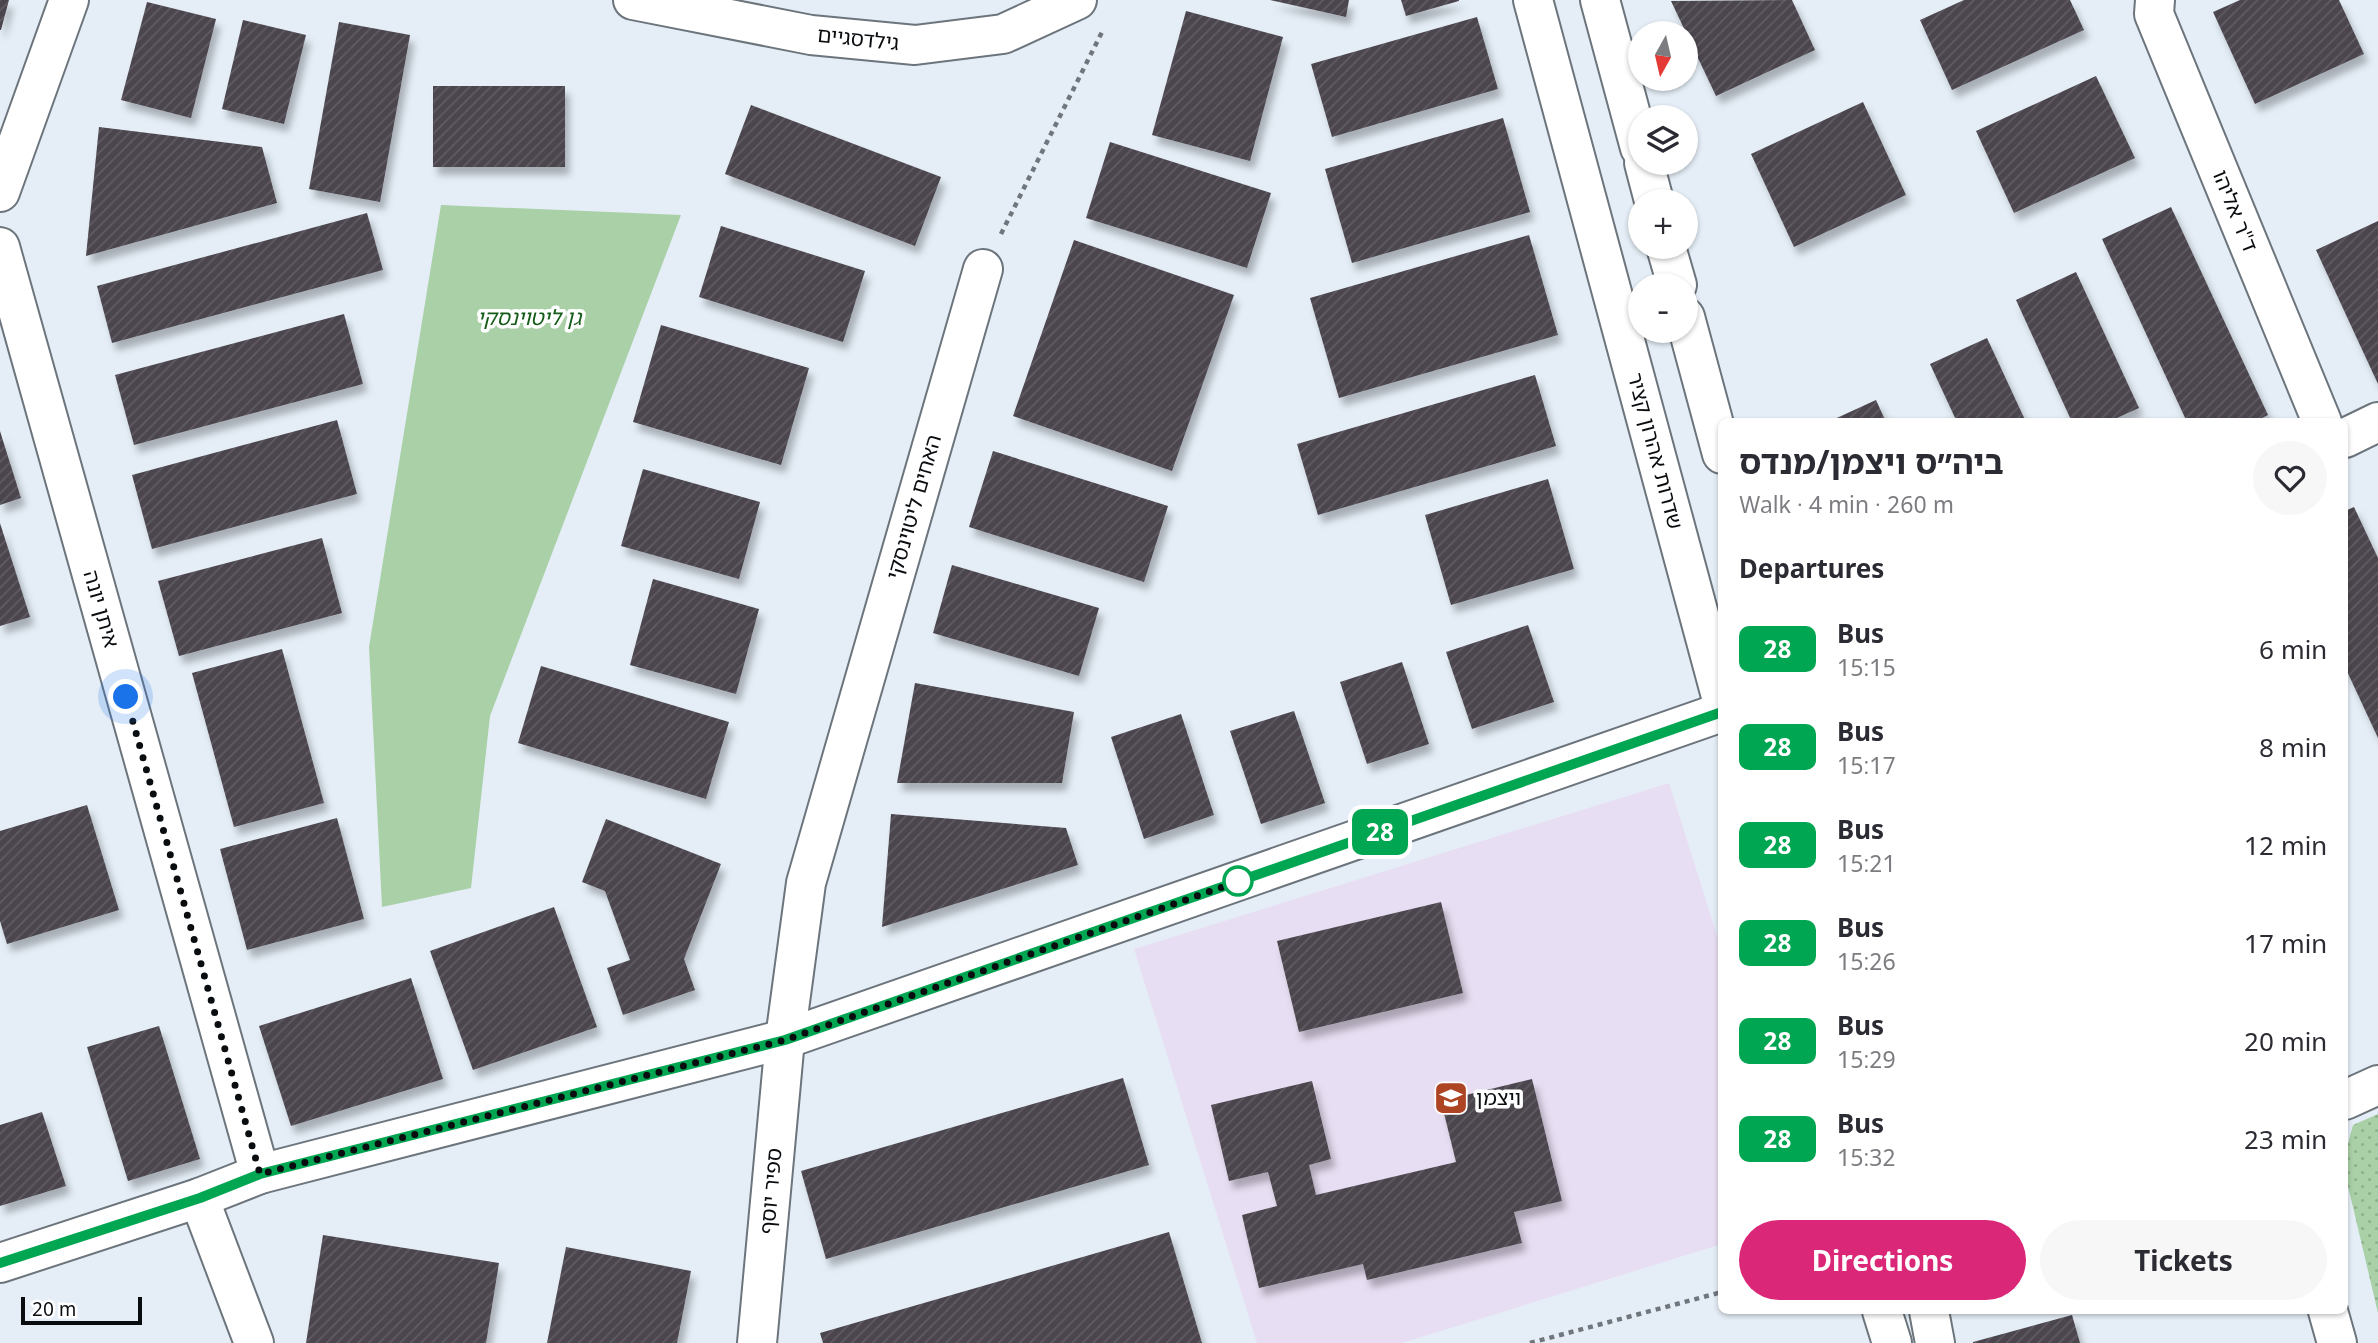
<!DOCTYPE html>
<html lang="en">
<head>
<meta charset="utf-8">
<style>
	body { margin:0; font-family:Georgia,"Noto Sans Hebrew",serif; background:#f7f7f7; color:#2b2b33; height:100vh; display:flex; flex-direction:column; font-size:26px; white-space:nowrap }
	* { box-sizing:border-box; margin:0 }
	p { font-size:23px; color:#7c7c81 }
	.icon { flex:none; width:38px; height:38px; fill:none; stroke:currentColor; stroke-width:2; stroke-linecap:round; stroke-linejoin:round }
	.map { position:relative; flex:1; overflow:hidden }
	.details { position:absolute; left:1718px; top:418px; width:630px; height:896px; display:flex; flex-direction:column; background:#fff; border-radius:10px; box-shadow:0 2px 5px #0004 }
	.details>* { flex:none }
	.badge { padding:0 14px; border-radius:10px; font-size:24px; line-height:46px }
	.needle { width:46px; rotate:188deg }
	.tools { position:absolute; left:1628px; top:21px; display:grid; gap:14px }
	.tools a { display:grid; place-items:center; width:70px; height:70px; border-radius:50%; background:#fff; box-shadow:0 2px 5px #0004; font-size:35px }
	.scale { position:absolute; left:21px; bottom:18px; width:121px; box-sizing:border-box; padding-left:7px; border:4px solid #0a0d10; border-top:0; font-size:19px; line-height:24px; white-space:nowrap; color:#0a0d10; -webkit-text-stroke:5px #fff; paint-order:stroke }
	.you { position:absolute; width:35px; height:35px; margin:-18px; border:5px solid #fff; border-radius:50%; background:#1a73e8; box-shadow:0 0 0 10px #1a73e833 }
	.map>.badge { position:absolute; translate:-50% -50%; box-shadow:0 0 0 4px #fff }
	h2 { padding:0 21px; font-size:26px; line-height:63px }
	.round { display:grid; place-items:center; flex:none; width:74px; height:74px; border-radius:37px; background:#f7f7f7 }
	.headline { display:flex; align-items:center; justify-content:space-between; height:119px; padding:0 21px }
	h1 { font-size:33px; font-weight:700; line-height:52px }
	.primary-button { display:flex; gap:14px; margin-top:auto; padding:14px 21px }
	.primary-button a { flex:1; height:80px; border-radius:42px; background:#db2777; color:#fff; font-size:28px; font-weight:700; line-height:80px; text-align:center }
	.primary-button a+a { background:#f7f7f7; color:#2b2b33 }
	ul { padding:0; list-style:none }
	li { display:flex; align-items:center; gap:21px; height:98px; padding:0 21px }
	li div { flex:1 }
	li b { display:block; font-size:26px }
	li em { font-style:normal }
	li .badge { min-width:77px; font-weight:700; text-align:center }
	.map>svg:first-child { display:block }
	.education { fill:#e8def3 }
	.grass { fill:url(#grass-dots) }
	.park { fill:#a9d0a7 }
	.building { fill:url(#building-hatch); filter:url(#shadow) }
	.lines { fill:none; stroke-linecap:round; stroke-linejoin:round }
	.minor-casing { stroke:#6c747c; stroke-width:42 }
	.path { stroke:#70767c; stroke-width:4.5; stroke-dasharray:5 5; stroke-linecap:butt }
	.minor { stroke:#fff; stroke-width:38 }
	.line-casing { stroke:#fff; stroke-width:16 }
	.line { stroke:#00a651; stroke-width:10 }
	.walk { stroke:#0a0d10; stroke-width:7; stroke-dasharray:0 12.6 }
	.stop-dot { fill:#fff; stroke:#00a651; stroke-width:3.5 }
	.labels { text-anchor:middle; stroke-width:7; stroke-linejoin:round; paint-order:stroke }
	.street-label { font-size:21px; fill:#0a0d10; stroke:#fff }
	.park-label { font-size:21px; font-style:italic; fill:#145c18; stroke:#fff }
	.poi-label { font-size:21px; fill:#0a0d10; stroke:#fff; text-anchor:start }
</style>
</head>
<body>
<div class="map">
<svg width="2378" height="1343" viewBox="0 0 2378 1343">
	<defs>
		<pattern id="grass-dots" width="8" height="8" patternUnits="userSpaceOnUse" patternTransform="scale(1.75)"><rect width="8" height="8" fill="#a9d0a7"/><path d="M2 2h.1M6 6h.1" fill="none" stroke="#90b18f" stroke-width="1.8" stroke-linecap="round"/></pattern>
		<pattern id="building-hatch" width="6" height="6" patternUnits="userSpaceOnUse" patternTransform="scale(1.75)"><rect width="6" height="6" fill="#4b454d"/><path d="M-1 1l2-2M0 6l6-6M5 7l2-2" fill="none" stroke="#605c62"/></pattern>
		<filter id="shadow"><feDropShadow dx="4.5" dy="8" stdDeviation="3.5" flood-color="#0004"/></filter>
	</defs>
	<rect width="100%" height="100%" fill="#e5eef7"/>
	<polygon class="education" points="1669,783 1722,951 1722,1244 1402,1343 1257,1343 1134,949"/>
	<polygon class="grass" points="2378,1114 2378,1313 2347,1182 2346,1151 2353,1125"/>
	<polygon class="park" points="441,205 681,215 490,716 471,888 382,907 369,647"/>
	<g class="building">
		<polygon points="0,0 9,0 1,30 0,30"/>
		<polygon points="1270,0 1349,0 1346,17"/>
		<polygon points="1401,0 1459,0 1459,1 1406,16"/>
		<polygon points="1792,0 1815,50 1716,96 1671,1"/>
		<polygon points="1964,0 2070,0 2084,30 1952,90 1920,20"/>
		<polygon points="2240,0 2339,0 2364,54 2255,104 2213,12"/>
		<polygon points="147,2 216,19 191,118 121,100"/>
		<polygon points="1186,11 1283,37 1250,161 1152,135"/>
		<polygon points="1477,17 1498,89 1332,137 1311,64"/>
		<polygon points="243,20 306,35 284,124 222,109"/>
		<polygon points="339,22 410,35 380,202 309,189"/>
		<polygon points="2096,76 2135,158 2014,213 1976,131"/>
		<rect x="433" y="86" width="132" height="81"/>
		<polygon points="1863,102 1906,195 1794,247 1751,154"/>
		<polygon points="751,105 941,177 915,246 725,174"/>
		<polygon points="1503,118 1530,212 1352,263 1325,169"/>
		<polygon points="99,127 262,147 277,203 86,256"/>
		<polygon points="1110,142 1271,193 1247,268 1086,218"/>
		<polygon points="2171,207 2268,415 2254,422 2187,422 2102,239"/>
		<polygon points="367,213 383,270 112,343 97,286"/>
		<polygon points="2378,221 2378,384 2316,250"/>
		<polygon points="721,226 865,271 843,342 699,297"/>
		<polygon points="1529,235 1558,335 1339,398 1310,298"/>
		<polygon points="1074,240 1234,295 1172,471 1013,416"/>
		<polygon points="2076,272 2139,408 2108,422 2072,422 2016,300"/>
		<polygon points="344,314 363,384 134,445 115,375"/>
		<polygon points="661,325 809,368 781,465 633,422"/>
		<polygon points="1987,338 2026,422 1957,422 1930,364"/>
		<polygon points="1535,375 1556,446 1318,515 1297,444"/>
		<polygon points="1876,400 1886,422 1828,422"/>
		<polygon points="337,420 357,494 152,549 132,475"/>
		<polygon points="0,431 21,498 0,505"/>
		<polygon points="993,451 1168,506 1144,582 969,527"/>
		<polygon points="643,469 760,502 739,579 621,546"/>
		<polygon points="1548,479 1574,569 1451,605 1425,515"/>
		<polygon points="2354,507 2378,558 2378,738 2345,667 2345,511"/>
		<polygon points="0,523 30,617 0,626"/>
		<polygon points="322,538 342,613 179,656 158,581"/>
		<polygon points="952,565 1099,608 1079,676 933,633"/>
		<polygon points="653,579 759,609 736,694 630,665"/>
		<polygon points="1528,625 1554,702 1472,729 1446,652"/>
		<polygon points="282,649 324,803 234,827 192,673"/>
		<polygon points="1402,662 1429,744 1367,764 1340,682"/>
		<polygon points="541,666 729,722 706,799 518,743"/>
		<polygon points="915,683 1074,712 1062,783 897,783"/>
		<polygon points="1294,711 1325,803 1261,824 1230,731"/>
		<polygon points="1181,714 1214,815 1144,839 1111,737"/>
		<polygon points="87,805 119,910 7,944 0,921 0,831"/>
		<polygon points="891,814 1066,828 1078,865 882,927"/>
		<polygon points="337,818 364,919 247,950 220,849"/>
		<polygon points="606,819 721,864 684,959 695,990 623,1015 607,968 630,960 605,891 582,882"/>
		<polygon points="1441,902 1463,993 1299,1032 1277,941"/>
		<polygon points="554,907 597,1027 473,1070 430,951"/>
		<polygon points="411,978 443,1079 291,1126 259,1026"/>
		<polygon points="159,1026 200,1159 128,1181 87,1047"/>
		<polygon points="1123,1078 1149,1165 826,1259 801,1171"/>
		<polygon points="1532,1079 1562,1201 1514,1212 1522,1243 1367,1280 1363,1264 1259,1288 1242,1215 1277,1206 1268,1172 1229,1181 1211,1105 1312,1081 1331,1159 1309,1165 1316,1195 1456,1162 1441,1101"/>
		<polygon points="42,1112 66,1186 0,1206 0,1125"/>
		<polygon points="1169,1232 1202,1343 823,1343 820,1333"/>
		<polygon points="323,1235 499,1263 486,1343 306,1343"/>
		<polygon points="566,1247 691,1271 677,1343 547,1343"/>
		<polygon points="2072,1315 2080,1343 1973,1343 1973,1342"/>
	</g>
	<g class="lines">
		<g class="minor-casing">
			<g id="minor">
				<polyline points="633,0 811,35 915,45 1003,34 1077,0"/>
				<polyline points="1533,0 1722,700"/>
				<polyline points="1600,0 1640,148"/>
				<polyline points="2155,0 2154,14 2322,422"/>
				<polyline points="1644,163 1654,201"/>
				<polyline points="0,192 69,0"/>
				<polyline points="0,247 260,1174"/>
				<polyline points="1666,247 1677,285"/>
				<polyline points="1685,317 1722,454"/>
				<polyline points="2345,438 2378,422"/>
				<polyline points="2345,1100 2378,1085"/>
				<polyline points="199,1198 254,1343"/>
				<polyline points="0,1263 199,1198 260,1174 785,1039 1722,712"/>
				<polyline points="1882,1311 1892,1343"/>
				<polyline points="1929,1311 1935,1343"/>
				<polyline points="2328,1311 2337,1343"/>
				<polyline points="757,1343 785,1039 806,883 983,269"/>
			</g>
		</g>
		<g class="path">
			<polyline points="1001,234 1102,32"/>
			<polyline points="1530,1343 1722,1292"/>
		</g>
		<use href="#minor" class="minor"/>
	</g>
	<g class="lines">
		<g class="line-casing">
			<polyline id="line" points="0,1263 200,1198 260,1174 785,1040 1722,712"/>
		</g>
		<use href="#line" class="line"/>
		<polyline class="walk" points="126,697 260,1174 785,1040 1251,877 1238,881"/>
	</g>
	<defs>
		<g id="school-square" transform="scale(1.75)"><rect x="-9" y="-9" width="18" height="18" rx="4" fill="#ad4525" stroke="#fff"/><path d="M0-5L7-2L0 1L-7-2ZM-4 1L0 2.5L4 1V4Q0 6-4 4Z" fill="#fff"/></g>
	</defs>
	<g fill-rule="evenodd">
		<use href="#school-square" x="1451" y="1098"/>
	</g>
	<circle class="stop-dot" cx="1238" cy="881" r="14"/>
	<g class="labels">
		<g class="street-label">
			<text transform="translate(858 39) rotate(6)" y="7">גילדסגיים</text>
			<text transform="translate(2235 211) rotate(68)" y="7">ד"ר אליהו</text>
			<text transform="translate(1655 451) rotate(75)" y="7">שדרות אהרון קציר</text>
			<text transform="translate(914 507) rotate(-74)" y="7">האחים ליטוינסקי</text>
			<text transform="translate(101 609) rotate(74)" y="7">איתן יונה</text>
			<text transform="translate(771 1191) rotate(-85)" y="7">ספיר יוסף</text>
		</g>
		<g class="park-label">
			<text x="529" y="325">גן ליטוינסקי</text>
		</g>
		<g class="poi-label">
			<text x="1476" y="1105">ויצמן</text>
		</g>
	</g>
</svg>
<div class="tools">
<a><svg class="needle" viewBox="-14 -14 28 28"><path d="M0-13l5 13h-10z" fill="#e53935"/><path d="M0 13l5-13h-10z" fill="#7c7c81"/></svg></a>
<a><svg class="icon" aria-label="layers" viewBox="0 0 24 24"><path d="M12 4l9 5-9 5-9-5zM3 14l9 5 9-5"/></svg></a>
<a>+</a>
<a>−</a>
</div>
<div class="scale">20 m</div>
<div class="you" style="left:126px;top:697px"></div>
<b class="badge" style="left:1380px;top:832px;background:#00a651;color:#fff">28</b>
<section class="details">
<div class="headline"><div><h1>ביה״ס ויצמן/מנדס</h1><p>Walk · 4 min · 260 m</p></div><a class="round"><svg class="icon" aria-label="heart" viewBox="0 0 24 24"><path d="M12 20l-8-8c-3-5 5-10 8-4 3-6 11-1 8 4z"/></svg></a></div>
<h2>Departures</h2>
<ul>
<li><span class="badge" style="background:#00a651;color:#fff">28</span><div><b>Bus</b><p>15:15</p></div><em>6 min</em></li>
<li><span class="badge" style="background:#00a651;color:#fff">28</span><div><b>Bus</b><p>15:17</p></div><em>8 min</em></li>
<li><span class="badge" style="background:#00a651;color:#fff">28</span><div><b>Bus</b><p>15:21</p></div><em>12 min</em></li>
<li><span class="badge" style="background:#00a651;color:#fff">28</span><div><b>Bus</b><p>15:26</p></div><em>17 min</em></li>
<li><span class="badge" style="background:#00a651;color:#fff">28</span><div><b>Bus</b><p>15:29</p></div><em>20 min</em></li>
<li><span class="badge" style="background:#00a651;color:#fff">28</span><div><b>Bus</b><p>15:32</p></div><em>23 min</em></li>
</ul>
<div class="primary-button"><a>Directions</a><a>Tickets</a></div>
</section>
</div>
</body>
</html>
